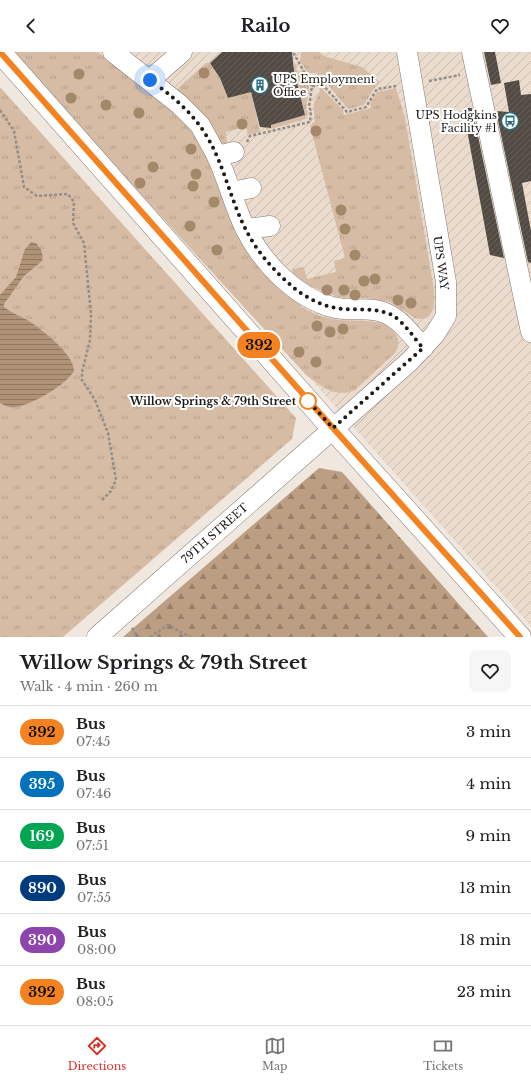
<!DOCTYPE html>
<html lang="en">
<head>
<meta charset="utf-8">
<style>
	body { margin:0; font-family:"Libre Baskerville",serif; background:#f6f6f6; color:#202124; height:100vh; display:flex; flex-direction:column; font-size:15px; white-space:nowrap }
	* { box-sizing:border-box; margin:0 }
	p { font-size:13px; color:#757577 }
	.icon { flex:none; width:22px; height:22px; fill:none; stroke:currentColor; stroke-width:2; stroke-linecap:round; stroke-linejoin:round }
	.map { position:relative; height:585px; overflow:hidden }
	.sheet { display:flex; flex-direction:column; background:#fff; flex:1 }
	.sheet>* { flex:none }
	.badge { padding:0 8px; border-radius:13px; font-size:14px; line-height:26px }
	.you { position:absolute; width:20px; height:20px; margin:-10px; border:3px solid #fff; border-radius:50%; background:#1a73e8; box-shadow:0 0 0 6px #1a73e833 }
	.map>.badge { position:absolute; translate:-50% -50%; box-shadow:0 0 0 2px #fff }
	.round { display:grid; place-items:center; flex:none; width:42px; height:42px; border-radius:8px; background:#f6f6f6 }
	.headline { display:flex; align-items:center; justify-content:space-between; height:68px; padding:0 20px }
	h1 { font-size:19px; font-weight:800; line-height:30px }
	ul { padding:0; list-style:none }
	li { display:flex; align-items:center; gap:12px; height:52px; padding:0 20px; border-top:1px solid #e0e0e0 }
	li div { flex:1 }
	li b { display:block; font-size:15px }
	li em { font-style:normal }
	li .badge { min-width:44px; font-weight:700; text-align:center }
	header { display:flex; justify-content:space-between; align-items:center; height:52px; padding:0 20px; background:#fff; font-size:18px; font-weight:800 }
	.dock { display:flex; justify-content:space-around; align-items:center; height:56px; border-top:1px solid #e0e0e0; background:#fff; font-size:11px; color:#757577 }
	.dock a { display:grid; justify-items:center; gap:2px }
	.dock .selected { color:#d93025 }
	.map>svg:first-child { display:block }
	.industrial { fill:url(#industrial-furrows) }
	.grass { fill:url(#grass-tufts) }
	.forest { fill:url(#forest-firs) }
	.water { fill:url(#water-rules) }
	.building { fill:url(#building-hatch) }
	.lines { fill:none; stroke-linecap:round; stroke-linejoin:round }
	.minor-casing { stroke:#857d75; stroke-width:21 }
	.major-casing { stroke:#857d75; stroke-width:23 }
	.path { stroke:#958e88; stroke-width:2.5; stroke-dasharray:3 2; stroke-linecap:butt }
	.minor { stroke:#fff; stroke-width:20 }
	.major { stroke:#fff; stroke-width:22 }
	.tree { fill:#a38869 }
	.line-casing { stroke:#fff; stroke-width:9 }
	.line { stroke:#f58220; stroke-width:6 }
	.walk { stroke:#1e1a17; stroke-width:4; stroke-dasharray:0 7.2 }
	.stop-dot { fill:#fff; stroke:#f58220; stroke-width:2 }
	.labels { text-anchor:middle; stroke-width:4; stroke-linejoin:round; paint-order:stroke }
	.poi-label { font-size:11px; fill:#1e1a17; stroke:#fff; text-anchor:start }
	.street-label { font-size:11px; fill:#1e1a17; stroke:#fff }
	.stop-label { font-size:11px; font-weight:bold; fill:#1e1a17; stroke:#fff; text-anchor:end }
</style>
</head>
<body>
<header><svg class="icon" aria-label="back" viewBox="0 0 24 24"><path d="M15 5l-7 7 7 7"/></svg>Railo<svg class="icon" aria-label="heart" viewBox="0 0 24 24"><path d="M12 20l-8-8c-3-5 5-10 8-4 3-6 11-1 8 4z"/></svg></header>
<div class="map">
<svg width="531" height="585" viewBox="0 0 531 585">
	<defs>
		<pattern id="industrial-furrows" width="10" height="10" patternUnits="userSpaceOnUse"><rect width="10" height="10" fill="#eadbcd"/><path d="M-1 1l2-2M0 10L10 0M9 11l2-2" fill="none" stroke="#c8bbaf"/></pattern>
		<pattern id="grass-tufts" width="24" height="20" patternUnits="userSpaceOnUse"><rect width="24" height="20" fill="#d6bca4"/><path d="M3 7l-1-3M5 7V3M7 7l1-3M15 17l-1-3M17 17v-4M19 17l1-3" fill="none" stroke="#b7a18c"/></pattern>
		<pattern id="forest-firs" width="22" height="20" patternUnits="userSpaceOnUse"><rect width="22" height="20" fill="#bc9e82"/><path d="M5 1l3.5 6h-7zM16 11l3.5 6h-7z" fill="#988069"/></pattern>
		<pattern id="water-rules" width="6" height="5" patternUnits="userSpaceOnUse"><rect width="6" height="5" fill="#b09276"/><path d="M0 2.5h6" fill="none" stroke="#8f7660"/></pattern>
		<pattern id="building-hatch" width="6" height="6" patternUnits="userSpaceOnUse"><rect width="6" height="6" fill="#524b44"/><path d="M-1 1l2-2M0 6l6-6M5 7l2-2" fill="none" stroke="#67615b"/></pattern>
	</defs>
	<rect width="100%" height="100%" fill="#f0e7de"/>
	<polygon class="industrial" points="19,0 531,0 531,574"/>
	<g class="grass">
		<path d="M11,0H97L147,35L189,75L302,252L301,255C311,260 321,265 333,267C352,272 389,261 398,287C399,292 398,297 395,301L355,338C336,347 321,334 306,323Z"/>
		<polygon points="301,0 318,0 327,5 362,15 380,30 376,33 364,53 348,57 325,29 318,30 317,21 308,21 300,9"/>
		<polygon points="294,10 297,15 296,17 309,34 306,58 308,59 306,67 266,78 266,76 271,76 271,73 305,63 294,19"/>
		<polygon points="206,11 210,11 220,26 228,46 251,40 260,80 248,83 246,75 226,80 227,92 222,93 198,58 177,37"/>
		<path d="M319,34L343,58L344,63L371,56L370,52L377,40L396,36L405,66L434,238C435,251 434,272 415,266L390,250L365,246L338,245L313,235L311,237L292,222L293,217L301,215L304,216L307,227L336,220L334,209L345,206L310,74L315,69C313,51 312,54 320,40Z"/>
		<polygon points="0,35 296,366 292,387 63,585 0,585"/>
	</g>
	<polygon class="forest" points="319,416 342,420 488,585 123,585"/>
	<path class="water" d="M31,190L36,191C41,196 44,202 42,209L24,224L4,252V255C11,261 21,264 29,269C42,278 74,302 74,319C66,333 32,353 15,355C10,356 5,354 0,351V243L16,225L25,197Z"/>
	<g class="building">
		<polygon points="222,0 292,0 294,19 305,63 271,73 271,76 260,75 251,40 228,46 220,26 210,11"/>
		<polygon points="484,0 495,0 501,31 491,33"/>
		<polygon points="519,28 521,43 531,42 531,129 522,131 531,179 531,211 528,210 496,59 509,60 504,31"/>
		<polygon points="463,56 472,56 504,206 490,203"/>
	</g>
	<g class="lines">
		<g class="minor-casing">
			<g id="minor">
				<polyline points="113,0 179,52 200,73 217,104"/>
				<polyline points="472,0 531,280"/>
				<polyline points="150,28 182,0"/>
				<path d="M234,100L217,104C228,128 234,154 246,178C263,211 295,245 332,255C346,259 360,256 374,258C397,261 409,280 423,296"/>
				<polyline points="232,140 251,136"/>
				<polyline points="246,177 270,174"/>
				<path id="s1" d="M97,585L410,309L435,282L446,264V230L407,0"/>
			</g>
		</g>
		<g class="major-casing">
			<polyline id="major" points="0,0 333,377 520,585"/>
		</g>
		<g class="path">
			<polyline points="429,29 460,23"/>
			<polyline points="312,34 322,32 347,60 366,55 377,37 396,34"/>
			<polyline points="0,58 14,79 24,135 37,144 68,142 74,150 73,171 84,191 91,262 90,288 82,320 82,328 95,348 108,381 116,428 111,439 102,448"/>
			<polyline points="247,90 250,84 310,70 311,59 309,55 312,34 293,0"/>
			<polyline points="132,576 138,585"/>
			<polyline points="150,585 168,573 190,585"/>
		</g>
		<use href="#minor" class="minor"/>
		<use href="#major" class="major"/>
	</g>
	<g class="tree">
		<circle cx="204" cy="21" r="5.5"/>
		<circle cx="79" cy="22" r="5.5"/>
		<circle cx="71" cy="46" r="5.5"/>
		<circle cx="106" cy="53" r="5.5"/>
		<circle cx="139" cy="61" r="5.5"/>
		<circle cx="242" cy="72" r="5.5"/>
		<circle cx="316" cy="79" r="5.5"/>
		<circle cx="191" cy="97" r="5.5"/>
		<circle cx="153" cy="115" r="5.5"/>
		<circle cx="196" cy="122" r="5.5"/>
		<circle cx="140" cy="131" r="5.5"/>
		<circle cx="193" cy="134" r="5.5"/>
		<circle cx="214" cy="150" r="5.5"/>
		<circle cx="341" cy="158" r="5.5"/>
		<circle cx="190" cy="174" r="5.5"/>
		<circle cx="345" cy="177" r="5.5"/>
		<circle cx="217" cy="198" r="5.5"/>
		<circle cx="355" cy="203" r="5.5"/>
		<circle cx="375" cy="227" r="5.5"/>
		<circle cx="364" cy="229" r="5.5"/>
		<circle cx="327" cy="238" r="5.5"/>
		<circle cx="344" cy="238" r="5.5"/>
		<circle cx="355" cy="243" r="5.5"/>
		<circle cx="398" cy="248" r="5.5"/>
		<circle cx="411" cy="251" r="5.5"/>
		<circle cx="317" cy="274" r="5.5"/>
		<circle cx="343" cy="277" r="5.5"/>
		<circle cx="330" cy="280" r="5.5"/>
		<circle cx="299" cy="300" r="5.5"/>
		<circle cx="316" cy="310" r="5.5"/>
	</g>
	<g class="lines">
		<g class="line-casing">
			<polyline id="line" points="0,0 333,376 520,585"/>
		</g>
		<use href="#line" class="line"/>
		<path class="walk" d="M150,28C171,43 192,60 206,83C224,112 230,147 246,178C257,200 275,220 294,236C308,247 326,256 344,257C360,258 377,256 392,263C404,270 414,286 423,296L333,376L308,349"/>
	</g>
	<defs>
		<g id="building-ring" transform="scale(0.9)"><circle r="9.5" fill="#fff" stroke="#296e7d" stroke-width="1.5"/><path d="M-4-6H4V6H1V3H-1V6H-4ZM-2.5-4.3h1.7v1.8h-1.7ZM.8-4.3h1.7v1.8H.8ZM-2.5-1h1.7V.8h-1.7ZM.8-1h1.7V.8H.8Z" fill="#296e7d"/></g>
		<g id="bus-ring" transform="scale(0.9)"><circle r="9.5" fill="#fff" stroke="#296e7d" stroke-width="1.5"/><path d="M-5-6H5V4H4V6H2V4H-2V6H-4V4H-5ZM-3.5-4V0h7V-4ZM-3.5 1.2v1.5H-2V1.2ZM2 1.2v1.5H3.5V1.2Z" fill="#296e7d"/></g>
	</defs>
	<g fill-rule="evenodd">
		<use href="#building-ring" x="260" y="33"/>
		<use href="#bus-ring" x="510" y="69"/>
	</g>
	<circle class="stop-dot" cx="308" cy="349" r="8"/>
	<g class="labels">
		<g class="poi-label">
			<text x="273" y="31">UPS Employment<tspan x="273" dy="13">Office</tspan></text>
			<text x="497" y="67" text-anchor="end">UPS Hodgkins<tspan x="497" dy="13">Facility #1</tspan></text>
		</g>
		<g class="street-label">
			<text transform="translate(441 211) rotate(82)" y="4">UPS WAY</text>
			<text dy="4" stroke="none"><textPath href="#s1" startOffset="157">79TH STREET</textPath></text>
		</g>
		<g class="stop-label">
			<text x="296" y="353">Willow Springs &amp; 79th Street</text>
		</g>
	</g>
</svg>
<div class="you" style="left:150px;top:28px"></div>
<b class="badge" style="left:259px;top:293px;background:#f58220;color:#111">392</b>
</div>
<section class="sheet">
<div class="headline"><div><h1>Willow Springs &amp; 79th Street</h1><p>Walk · 4 min · 260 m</p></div><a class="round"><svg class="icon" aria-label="heart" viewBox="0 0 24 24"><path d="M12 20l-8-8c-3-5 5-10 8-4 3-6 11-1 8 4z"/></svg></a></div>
<ul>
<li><span class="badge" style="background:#f58220;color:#111">392</span><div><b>Bus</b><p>07:45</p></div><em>3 min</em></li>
<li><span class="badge" style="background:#0072bc;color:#fff">395</span><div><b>Bus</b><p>07:46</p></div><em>4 min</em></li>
<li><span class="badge" style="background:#00a651;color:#fff">169</span><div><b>Bus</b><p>07:51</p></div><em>9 min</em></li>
<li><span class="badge" style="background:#003b80;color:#fff">890</span><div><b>Bus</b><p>07:55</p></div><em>13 min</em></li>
<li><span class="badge" style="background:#8e44ad;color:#fff">390</span><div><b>Bus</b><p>08:00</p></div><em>18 min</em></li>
<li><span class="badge" style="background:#f58220;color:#111">392</span><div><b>Bus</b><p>08:05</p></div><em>23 min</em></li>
</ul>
</section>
<nav class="dock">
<a class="selected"><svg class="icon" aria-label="directions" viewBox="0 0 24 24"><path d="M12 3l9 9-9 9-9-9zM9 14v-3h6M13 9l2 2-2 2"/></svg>Directions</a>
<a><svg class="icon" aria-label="map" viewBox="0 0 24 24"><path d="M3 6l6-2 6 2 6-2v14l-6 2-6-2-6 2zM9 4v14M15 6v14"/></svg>Map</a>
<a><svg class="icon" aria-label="tickets" viewBox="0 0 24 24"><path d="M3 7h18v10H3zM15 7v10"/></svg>Tickets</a>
</nav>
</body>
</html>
